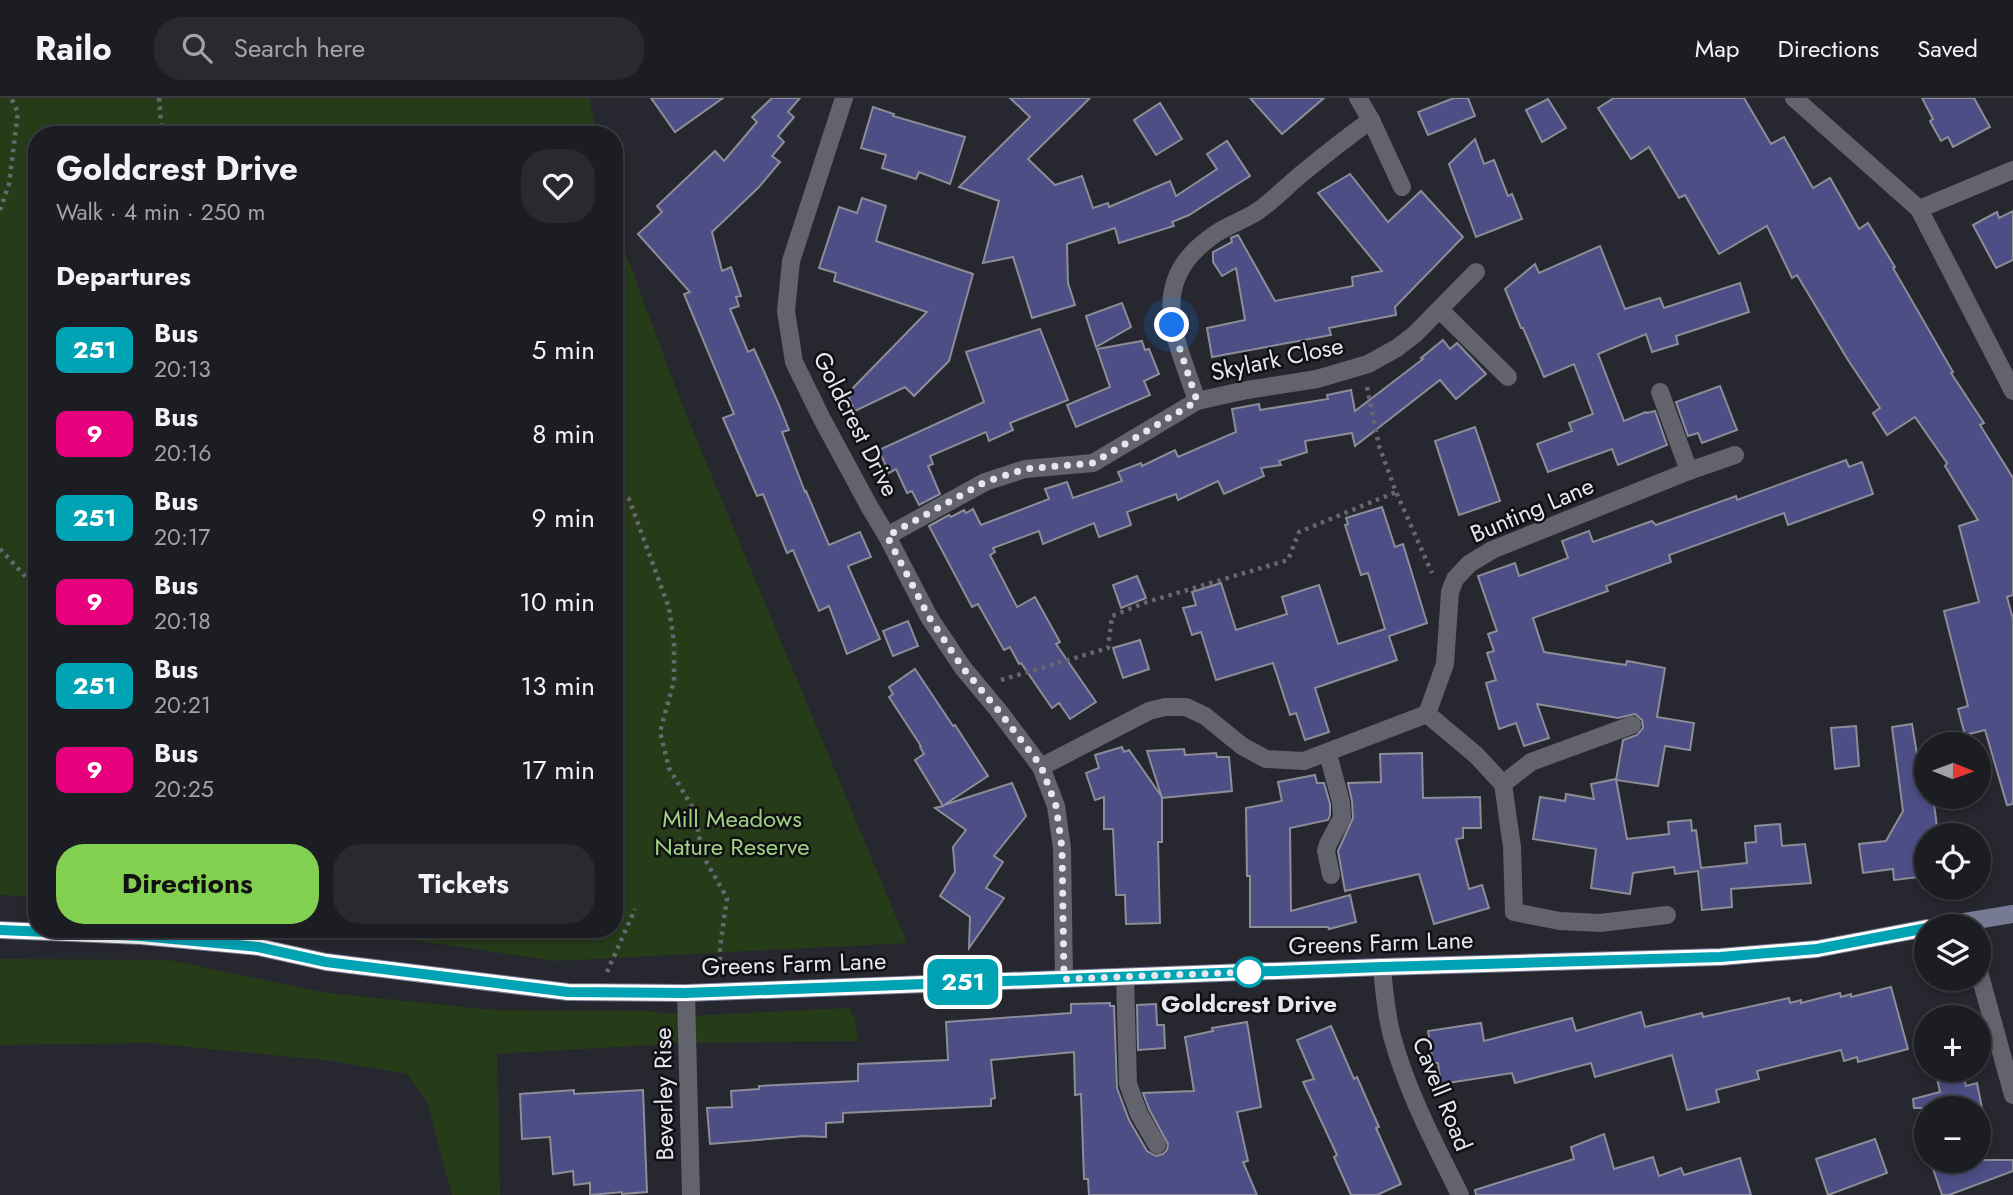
<!DOCTYPE html>
<html lang="en">
<head>
<meta charset="utf-8">
<style>
	body { margin:0; font-family:Jost,sans-serif; background:#292a30; color:#f1f3f6; height:100vh; display:flex; flex-direction:column; font-size:26px; white-space:nowrap }
	* { box-sizing:border-box; margin:0 }
	p { font-size:23px; color:#a0a2a6 }
	.icon { flex:none; width:38px; height:38px; fill:none; stroke:currentColor; stroke-width:2; stroke-linecap:round; stroke-linejoin:round }
	.map { position:relative; flex:1; overflow:hidden }
	.details { position:absolute; left:28px; top:28px; width:595px; height:812px; display:flex; flex-direction:column; background:#1c1d23; border-radius:28px; box-shadow:0 4px 10px #0003,0 0 0 2px #3a3b41 }
	.details>* { flex:none }
	.badge { padding:0 14px; border-radius:10px; font-size:24px; line-height:46px }
	.needle { width:46px; rotate:91deg }
	.controls { position:absolute; left:1914px; top:634px; display:grid; gap:14px }
	.controls a { display:grid; place-items:center; width:77px; height:77px; border-radius:50%; background:#1c1d23; box-shadow:0 4px 10px #0003,0 0 0 2px #3a3b41; font-size:35px }
	.you { position:absolute; width:35px; height:35px; margin:-18px; border:5px solid #fff; border-radius:50%; background:#1a73e8; box-shadow:0 0 0 10px #1a73e833 }
	.map>.badge { position:absolute; translate:-50% -50%; box-shadow:0 0 0 4px #fff }
	h2 { padding:0 28px; font-size:26px; line-height:63px }
	.round { display:grid; place-items:center; flex:none; width:74px; height:74px; border-radius:28px; background:#292a30 }
	.head { display:flex; align-items:center; justify-content:space-between; height:119px; padding:0 28px }
	h1 { font-size:33px; font-weight:700; line-height:52px }
	.action { display:flex; gap:14px; margin-top:auto; padding:14px 28px }
	.action a { flex:1; height:80px; border-radius:28px; background:#82d04f; color:#111; font-size:28px; font-weight:700; line-height:80px; text-align:center }
	.action a+a { background:#292a30; color:#f1f3f6 }
	ul { padding:0; list-style:none }
	li { display:flex; align-items:center; gap:21px; height:84px; padding:0 28px }
	li div { flex:1 }
	li b { display:block; font-size:26px }
	li em { font-style:normal }
	li .badge { min-width:77px; font-weight:700; text-align:center }
	header { display:flex; align-items:center; gap:42px; box-sizing:border-box; height:98px; padding:0 35px; background:#1c1d23; border-bottom:2px solid #3a3b41 }
	header strong { font-size:33px }
	nav { display:flex; gap:38px; margin-inline-start:auto; font-size:24px }
	.search { width:490px; height:63px; background:#292a30; display:flex; align-items:center; gap:18px; box-sizing:border-box; padding:0 24px; border-radius:28px; color:#a0a2a6; font-size:26px }
	.map>svg:first-child { display:block }
	.green { fill:#263c19 }
	.building { fill:#4c4e85; stroke:#8c8d97; stroke-width:2 }
	.lines { fill:none; stroke-linecap:round; stroke-linejoin:round }
	.path { stroke:#67686f; stroke-width:4.5; stroke-dasharray:3.5 5; stroke-linecap:butt }
	.lane { stroke:#62636c; stroke-width:18 }
	.street { stroke:#62636c; stroke-width:18 }
	.secondary { stroke:#777a94; stroke-width:18 }
	.line-casing { stroke:#fff; stroke-width:16 }
	.line { stroke:#00a3b4; stroke-width:10 }
	.walk { stroke:#e6e7ec; stroke-width:7; stroke-dasharray:0 12.6 }
	.stop-dot { fill:#fff; stroke:#00a3b4; stroke-width:3.5 }
	.labels { text-anchor:middle; stroke-width:5; stroke-linejoin:round; paint-order:stroke }
	.street-label { font-size:24px; fill:#e6e7ec; stroke:#101014 }
	.park-label { font-size:24px; fill:#9ed182; stroke:#101014 }
	.stop-label { font-size:24px; font-weight:bold; fill:#e6e7ec; stroke:#101014 }
</style>
</head>
<body>
<header>
<strong>Railo</strong>
<div class="search"><svg class="icon" aria-label="search" viewBox="0 0 24 24"><circle cx="10" cy="10" r="6"/><path d="M15 15l6 6"/></svg>Search here</div>
<nav><a>Map</a><a>Directions</a><a>Saved</a></nav>
</header>
<div class="map">
<svg width="2013" height="1097" viewBox="0 0 2013 1097">
	<rect width="100%" height="100%" fill="#26272f"/>
	<g class="green">
		<polygon points="0,0 589,0 597,37 37,37 37,799 0,797"/>
		<polygon points="614,110 623,148 683,309 907,845 556,863 369,836 350,831 614,831"/>
		<polygon points="0,861 169,862 327,895 494,912 647,913 687,918 849,910 855,922 858,943 687,945 497,956 500,1097 452,1097 427,1004 407,976 333,963 149,945 0,947"/>
	</g>
	<g class="building">
		<polygon points="651,0 723,0 675,34"/>
		<polygon points="772,0 800,0 788,14 794,19 778,38 784,44 772,58 780,64 759,89 712,134 722,173 731,169 741,198 736,199 739,208 730,211 748,254 754,251 779,307 789,332 782,334 805,394 806,393 829,447 860,434 871,459 848,468 880,541 847,556 829,508 819,513 793,452 787,455 763,396 757,398 723,320 734,316 684,196 690,194 638,136 662,114 657,108 715,53 724,63 757,24 752,19"/>
		<polygon points="1010,0 1090,0 1028,61 1055,87 1082,78 1093,110 1108,105 1109,109 1170,83 1176,98 1217,71 1207,56 1227,43 1250,78 1189,117 1172,124 1174,128 1119,145 1115,130 1067,146 1068,185 1075,207 1032,220 1013,159 983,165 999,103 959,89 1030,19"/>
		<polygon points="1250,0 1324,0 1282,36"/>
		<polygon points="1454,0 1468,0 1475,18 1428,37 1418,14"/>
		<polygon points="1614,0 1744,0 1771,46 1784,39 1813,90 1830,80 1859,131 1868,125 1895,169 1893,170 1953,274 1951,275 1984,325 1980,327 2013,380 2013,497 2007,499 2013,521 2013,706 2007,707 1985,632 1965,637 1958,611 1968,608 1944,513 1979,504 1959,428 1978,422 1945,368 1947,365 1915,319 1887,337 1873,315 1880,310 1848,262 1797,177 1792,180 1767,128 1719,156 1685,97 1679,100 1649,49 1631,61 1598,10"/>
		<polygon points="1922,0 1974,0 1990,29 1953,49 1948,39 1941,43 1930,23 1933,21"/>
		<polygon points="1548,1 1566,30 1542,44 1526,12"/>
		<polygon points="1160,5 1182,41 1156,57 1134,22"/>
		<polygon points="873,9 894,16 893,18 965,39 950,86 919,74 916,81 882,70 886,57 861,50"/>
		<polygon points="1475,41 1484,66 1494,62 1508,98 1512,96 1522,121 1476,139 1449,66"/>
		<polygon points="1350,76 1388,124 1421,93 1463,139 1395,209 1396,217 1329,230 1331,237 1212,259 1207,230 1245,222 1236,170 1222,178 1213,164 1213,154 1232,144 1231,140 1233,139 1238,137 1275,203 1353,188 1352,179 1382,173 1318,95"/>
		<polygon points="862,100 886,108 876,143 973,176 949,263 914,298 905,289 855,313 847,296 927,214 834,183 836,175 819,170 839,109 857,115"/>
		<polygon points="2013,113 2013,162 1996,170 1973,127 1997,114 1999,120"/>
		<polygon points="1600,148 1625,211 1660,200 1664,210 1740,185 1749,214 1676,238 1678,246 1652,254 1646,236 1598,256 1624,323 1646,314 1647,315 1655,313 1667,347 1618,367 1612,351 1548,374 1537,346 1572,333 1569,325 1593,316 1574,266 1544,279 1523,230 1521,230 1505,191 1535,166 1539,175"/>
		<polygon points="1122,205 1131,229 1096,249 1086,218"/>
		<polygon points="1040,231 1068,302 1010,325 1013,332 989,343 986,334 930,358 933,366 928,368 940,396 919,407 912,393 907,395 896,371 889,375 879,352 984,304 966,254"/>
		<polygon points="1443,242 1450,251 1457,245 1486,276 1456,301 1440,282 1355,348 1352,335 1305,343 1307,354 1279,363 1281,367 1261,370 1264,378 1224,396 1218,383 1178,402 1176,396 1127,414 1131,427 1099,439 1094,425 1043,446 1039,433 993,450 995,454 990,457 1017,509 1035,499 1060,544 1056,546 1096,604 1070,621 1059,605 1052,610 1021,565 1019,566 1010,549 1004,552 978,506 972,509 929,428 949,417 951,419 964,412 966,415 973,411 981,427 1049,401 1045,391 1067,384 1073,400 1122,383 1118,374 1141,365 1142,368 1175,352 1178,359 1236,334 1232,311 1259,306 1260,312 1328,301 1327,297 1351,292 1355,313 1423,261 1421,260"/>
		<polygon points="1142,243 1145,252 1149,251 1159,276 1144,283 1150,297 1076,329 1067,307 1110,289 1097,251"/>
		<polygon points="1720,288 1737,332 1702,345 1698,335 1688,338 1676,304"/>
		<polygon points="1475,329 1500,403 1459,417 1435,343"/>
		<polygon points="1846,362 1849,369 1862,364 1873,396 1788,427 1784,415 1669,457 1671,464 1606,488 1608,493 1533,520 1544,554 1626,567 1627,563 1665,570 1657,619 1694,625 1690,652 1665,648 1658,688 1616,682 1623,642 1637,637 1643,630 1642,622 1635,616 1618,620 1537,606 1549,640 1524,648 1516,625 1499,631 1486,585 1496,582 1487,555 1494,553 1488,536 1497,533 1478,478 1515,465 1519,478 1568,460 1562,443 1589,433 1593,444 1652,423 1656,427 1736,398 1737,402"/>
		<polygon points="1382,409 1395,449 1403,446 1427,525 1389,538 1397,562 1315,590 1329,634 1305,642 1296,615 1290,617 1273,565 1216,582 1201,534 1192,537 1183,510 1196,507 1192,494 1221,485 1236,532 1287,516 1282,499 1319,487 1338,546 1385,531 1368,475 1361,477 1345,427 1348,426 1346,420"/>
		<polygon points="1137,478 1146,500 1121,510 1113,487"/>
		<polygon points="908,523 918,548 893,558 883,533"/>
		<polygon points="1140,542 1149,571 1123,580 1113,550"/>
		<polygon points="915,571 953,628 955,627 988,678 944,707 1012,685 1026,718 994,758 1003,764 986,790 1004,800 969,850 970,819 940,798 955,774 953,749 966,732 935,710 943,708 915,662 924,656 920,649 921,648 889,599 893,596 889,589"/>
		<polygon points="1912,626 1920,674 1927,673 1927,698 1933,698 1938,737 1927,737 1927,778 1894,782 1893,771 1863,775 1859,746 1886,743 1903,713 1892,629"/>
		<polygon points="1856,628 1859,668 1835,671 1831,630"/>
		<polygon points="1122,649 1124,654 1129,652 1162,699 1162,744 1158,744 1160,825 1126,826 1125,797 1116,797 1113,731 1104,731 1104,699 1095,702 1086,675 1099,670 1095,657"/>
		<polygon points="1184,651 1185,657 1216,655 1217,659 1229,659 1232,693 1162,700 1147,653"/>
		<polygon points="1422,655 1423,700 1480,699 1481,730 1463,730 1463,740 1456,741 1469,791 1482,787 1489,810 1434,826 1419,776 1345,793 1338,753 1353,720 1352,703 1348,685 1381,684 1380,656"/>
		<polygon points="1315,677 1317,685 1324,685 1330,706 1330,717 1328,722 1290,730 1291,813 1350,797 1356,824 1329,831 1328,829 1250,829 1250,778 1247,778 1246,710 1282,703 1278,684"/>
		<polygon points="1616,681 1627,741 1669,736 1668,724 1691,722 1692,733 1696,732 1701,770 1747,765 1745,745 1756,744 1755,728 1780,726 1782,748 1805,746 1811,785 1731,791 1732,809 1702,812 1698,773 1675,776 1674,769 1633,775 1630,796 1591,790 1596,751 1533,741 1540,699 1565,703 1566,696 1594,701 1591,686"/>
		<polygon points="1891,889 1908,951 1858,964 1857,959 1844,963 1841,952 1757,973 1759,981 1716,992 1719,1004 1687,1012 1672,957 1595,979 1591,965 1515,985 1512,975 1441,986 1438,965 1433,965 1428,933 1481,925 1484,943 1572,920 1576,933 1641,914 1645,929 1702,915 1703,919 1789,900 1790,905 1801,902 1801,905 1840,895 1841,899 1851,896 1851,899"/>
		<polygon points="1110,905 1110,908 1114,908 1117,990 1129,1022 1147,1053 1156,1058 1163,1056 1167,1052 1168,1046 1149,1011 1143,995 1194,993 1185,939 1213,933 1212,930 1247,924 1261,1009 1237,1014 1248,1063 1243,1064 1257,1097 1089,1097 1088,1081 1084,1081 1081,996 1075,997 1074,954 991,962 995,1000 991,1001 991,1008 843,1015 843,1024 826,1025 826,1039 804,1038 710,1046 707,1010 732,1009 731,993 759,991 759,988 858,983 858,966 948,962 946,924 1071,915 1071,906"/>
		<polygon points="1156,906 1157,927 1164,927 1165,950 1138,952 1137,907"/>
		<polygon points="1331,928 1354,981 1357,979 1379,1029 1376,1030 1401,1086 1377,1097 1351,1097 1334,1059 1337,1057 1303,984 1314,981 1297,942"/>
		<polygon points="1935,971 1962,971 1966,988 1977,985 1982,1010 1914,1010 1913,1001 1940,994"/>
		<polygon points="574,992 574,996 643,992 647,1094 622,1096 622,1094 590,1097 590,1085 574,1087 573,1073 553,1076 550,1039 522,1041 520,996"/>
		<polygon points="1604,1036 1614,1071 1653,1059 1659,1078 1681,1070 1684,1077 1740,1060 1751,1097 1476,1097 1475,1092 1574,1061 1571,1049"/>
		<polygon points="1875,1041 1887,1075 1828,1097 1816,1061"/>
		<polygon points="1930,1062 2013,1062 2013,1073 1949,1097 1942,1097"/>
	</g>
	<g class="lines">
		<g class="path">
			<polyline points="159,0 162,37"/>
			<polyline points="0,112 9,86 18,14 11,0"/>
			<polyline points="1367,289 1379,348 1396,394 1432,475"/>
			<polyline points="614,390 629,401 669,510 674,544 674,583 660,634 669,670 694,712 703,758 727,800 720,849 720,871"/>
			<polyline points="0,451 37,491"/>
			<polyline points="1001,582 1108,550 1112,518 1147,504 1288,462 1299,434 1396,394"/>
			<polyline points="607,874 635,811"/>
		</g>
		<g class="lane">
			<polyline points="1328,656 1341,704 1342,720 1328,746 1326,753 1331,777"/>
			<polyline points="1514,814 1560,823 1600,825 1667,817"/>
		</g>
		<g class="street">
			<polyline points="844,0 791,163 786,213 794,264 822,321 869,408 887,438 929,519 963,570 998,612 1041,669 1056,708 1062,750 1064,881"/>
			<polyline points="1358,0 1371,22 1402,89"/>
			<polyline points="1794,0 1919,111 2013,293"/>
			<polyline points="1919,111 2013,72"/>
			<polyline points="1440,212 1508,279"/>
			<polyline points="1660,294 1689,373"/>
			<path d="M1197,303C1177,242 1145,186 1211,139C1225,128 1243,123 1258,113C1272,103 1285,90 1299,78C1322,59 1346,40 1371,22"/>
			<polyline points="887,438 985,384 1025,371 1093,365 1197,303 1247,292 1317,281 1368,266 1397,250 1415,236 1476,174"/>
			<polyline points="1427,616 1476,657 1503,686 1512,749 1514,814"/>
			<polyline points="1041,669 1149,613 1165,609 1186,609 1205,618 1242,648 1266,661 1304,663 1427,616 1445,566 1450,494 1455,481 1469,466 1492,452 1689,373 1735,357"/>
			<polyline points="1503,686 1531,664 1632,627"/>
			<path d="M1382,869C1384,892 1386,916 1392,938C1407,994 1435,1046 1460,1097"/>
			<polyline points="1979,874 2013,997"/>
			<polyline points="1125,879 1128,986 1139,1016 1157,1047"/>
			<polyline points="686,895 691,1097"/>
		</g>
		<g class="secondary">
			<polyline points="1941,828 2013,816"/>
			<polyline points="0,832 141,838 258,849 326,864 568,894 686,895 1382,869 1720,859 1817,851 1927,830"/>
		</g>
	</g>
	<g class="lines">
		<g class="line-casing">
			<polyline id="line" points="0,832 141,838 258,849 326,864 568,894 685,895 1382,869 1720,859 1817,851 1927,830"/>
		</g>
		<use href="#line" class="line"/>
		<polyline class="walk" points="1172,227 1197,303 1093,365 1025,371 985,384 887,438 929,519 963,570 998,612 1041,668 1056,708 1062,750 1064,881 1249,874"/>
	</g>
	<circle class="stop-dot" cx="1249" cy="874" r="14"/>
	<g class="labels">
		<g class="street-label">
			<text transform="translate(1277 261) rotate(-12)" y="8">Skylark Close</text>
			<text transform="translate(856 326) rotate(63)" y="8">Goldcrest Drive</text>
			<text transform="translate(1532 412) rotate(-23)" y="8">Bunting Lane</text>
			<text transform="translate(1381 845) rotate(-2)" y="8">Greens Farm Lane</text>
			<text transform="translate(794 866) rotate(-2)" y="8">Greens Farm Lane</text>
			<text transform="translate(664 996) rotate(-91)" y="8">Beverley Rise</text>
			<text transform="translate(1442 996) rotate(68)" y="8">Cavell Road</text>
		</g>
		<g class="park-label">
			<text x="732" y="729">Mill Meadows<tspan x="732" dy="28">Nature Reserve</tspan></text>
		</g>
		<g class="stop-label">
			<text x="1249" y="914">Goldcrest Drive</text>
		</g>
	</g>
</svg>
<div class="controls">
<a><svg class="needle" viewBox="-14 -14 28 28"><path d="M0-13l5 13h-10z" fill="#e53935"/><path d="M0 13l5-13h-10z" fill="#a0a2a6"/></svg></a>
<a><svg class="icon" aria-label="locate" viewBox="0 0 24 24"><circle cx="12" cy="12" r="6"/><path d="M12 2v4M12 18v4M2 12h4M18 12h4"/></svg></a>
<a><svg class="icon" aria-label="layers" viewBox="0 0 24 24"><path d="M12 4l9 5-9 5-9-5zM3 14l9 5 9-5"/></svg></a>
<a>+</a>
<a>−</a>
</div>
<div class="you" style="left:1172px;top:227px"></div>
<b class="badge" style="left:963px;top:884px;background:#00a3b4;color:#fff">251</b>
<section class="details">
<div class="head"><div><h1>Goldcrest Drive</h1><p>Walk · 4 min · 250 m</p></div><a class="round"><svg class="icon" aria-label="heart" viewBox="0 0 24 24"><path d="M12 20l-8-8c-3-5 5-10 8-4 3-6 11-1 8 4z"/></svg></a></div>
<h2>Departures</h2>
<ul>
<li><span class="badge" style="background:#00a3b4;color:#fff">251</span><div><b>Bus</b><p>20:13</p></div><em>5 min</em></li>
<li><span class="badge" style="background:#e6007e;color:#fff">9</span><div><b>Bus</b><p>20:16</p></div><em>8 min</em></li>
<li><span class="badge" style="background:#00a3b4;color:#fff">251</span><div><b>Bus</b><p>20:17</p></div><em>9 min</em></li>
<li><span class="badge" style="background:#e6007e;color:#fff">9</span><div><b>Bus</b><p>20:18</p></div><em>10 min</em></li>
<li><span class="badge" style="background:#00a3b4;color:#fff">251</span><div><b>Bus</b><p>20:21</p></div><em>13 min</em></li>
<li><span class="badge" style="background:#e6007e;color:#fff">9</span><div><b>Bus</b><p>20:25</p></div><em>17 min</em></li>
</ul>
<div class="action"><a>Directions</a><a>Tickets</a></div>
</section>
</div>
</body>
</html>
